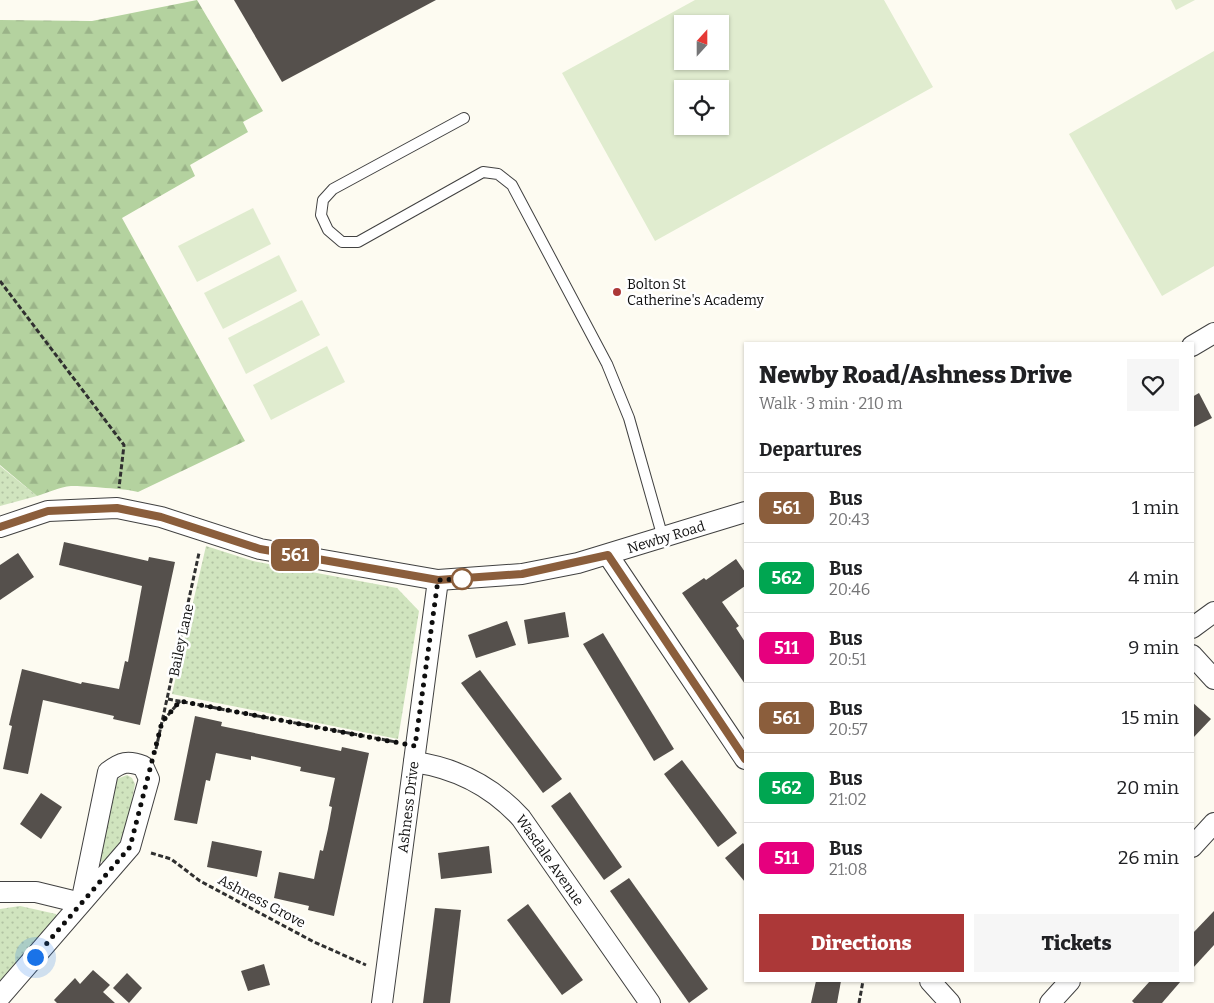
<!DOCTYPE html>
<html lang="en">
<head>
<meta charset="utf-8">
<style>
	body { margin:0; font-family:Bitter,serif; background:#f6f6f6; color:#202124; height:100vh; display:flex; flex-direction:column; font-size:19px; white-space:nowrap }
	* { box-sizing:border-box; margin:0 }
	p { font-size:16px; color:#757577 }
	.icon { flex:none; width:28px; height:28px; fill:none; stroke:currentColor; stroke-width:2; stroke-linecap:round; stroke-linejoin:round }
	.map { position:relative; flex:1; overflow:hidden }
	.panel { position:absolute; left:744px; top:342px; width:450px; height:640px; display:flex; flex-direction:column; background:#fff; border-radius:0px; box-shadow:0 1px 4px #0004 }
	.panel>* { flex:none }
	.badge { padding:0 10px; border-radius:8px; font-size:18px; line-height:32px }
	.needle { width:32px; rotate:21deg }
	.fabs { position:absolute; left:674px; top:15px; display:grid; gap:10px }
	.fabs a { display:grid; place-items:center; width:55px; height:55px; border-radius:0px; background:#fff; box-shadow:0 1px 4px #0004; font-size:25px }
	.you { position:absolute; width:25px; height:25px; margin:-12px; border:4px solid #fff; border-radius:50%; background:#1a73e8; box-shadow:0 0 0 8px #1a73e833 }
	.map>.badge { position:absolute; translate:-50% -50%; box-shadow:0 0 0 2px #fff }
	h2 { padding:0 15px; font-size:19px; line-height:45px }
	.round { display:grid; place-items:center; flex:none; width:52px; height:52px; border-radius:0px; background:#f6f6f6 }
	.overview { display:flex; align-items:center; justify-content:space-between; height:85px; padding:0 15px }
	h1 { font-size:24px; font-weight:800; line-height:38px }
	.button { display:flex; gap:10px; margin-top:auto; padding:10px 15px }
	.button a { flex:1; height:58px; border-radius:0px; background:#ac3838; color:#fff; font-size:20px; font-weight:800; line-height:58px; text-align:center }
	.button a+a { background:#f6f6f6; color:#202124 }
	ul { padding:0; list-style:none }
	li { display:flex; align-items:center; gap:15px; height:70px; padding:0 15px; border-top:1px solid #e0e0e0 }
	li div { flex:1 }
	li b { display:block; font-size:19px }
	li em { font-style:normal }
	li .badge { min-width:55px; font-weight:700; text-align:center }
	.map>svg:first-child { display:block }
	.grass { fill:url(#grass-dots) }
	.forest { fill:url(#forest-firs) }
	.pitch { fill:#e0eccf; fill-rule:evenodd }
	.building { fill:#55504c }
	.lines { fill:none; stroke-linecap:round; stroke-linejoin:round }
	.lane-casing { stroke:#414141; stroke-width:12 }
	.street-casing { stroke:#414141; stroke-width:22 }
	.path { stroke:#303030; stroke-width:3; stroke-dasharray:5 2.5; stroke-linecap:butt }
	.lane { stroke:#fff; stroke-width:10 }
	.street { stroke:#fff; stroke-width:20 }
	.line-casing { stroke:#fff; stroke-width:11 }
	.line { stroke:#8b5e3c; stroke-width:8 }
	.walk { stroke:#0e0e0e; stroke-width:5; stroke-dasharray:0 9 }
	.poi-dot { fill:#ac3838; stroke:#fff; stroke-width:2 }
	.stop-dot { fill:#fff; stroke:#8b5e3c; stroke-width:2.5 }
	.labels { text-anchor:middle; stroke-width:5; stroke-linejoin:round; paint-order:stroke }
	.poi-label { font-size:14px; fill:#0e0e0e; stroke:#fff; text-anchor:start }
	.street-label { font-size:14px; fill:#0e0e0e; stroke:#fff }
</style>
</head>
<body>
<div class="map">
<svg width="1214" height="1003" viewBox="0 0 1214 1003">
	<defs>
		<pattern id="grass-dots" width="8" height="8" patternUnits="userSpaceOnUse" patternTransform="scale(1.25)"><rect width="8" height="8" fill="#d0e4be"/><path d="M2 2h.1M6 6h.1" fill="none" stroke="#b1c2a2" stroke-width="1.8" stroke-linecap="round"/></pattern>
		<pattern id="forest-firs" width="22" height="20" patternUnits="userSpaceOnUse" patternTransform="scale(1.25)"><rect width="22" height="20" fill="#b4d29f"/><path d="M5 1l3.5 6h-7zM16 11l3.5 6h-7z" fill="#9ab388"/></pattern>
	</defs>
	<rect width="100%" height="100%" fill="#fdfbf1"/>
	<g class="grass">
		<polygon points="0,466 37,496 0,506"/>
		<polygon points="206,546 253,561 397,588 419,611 398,739 172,694"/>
		<path d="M127,775L132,778L135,784C129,815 127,838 106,863L100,861L98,856L117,779Z"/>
		<polygon points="20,906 56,914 58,918 0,982 0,909"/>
	</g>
	<path class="forest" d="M197,0L263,111L243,122L248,132L190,165L195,176L122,218L245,441L138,492C130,489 82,486 71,486C60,487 47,493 37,496L0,465V20L92,21Z"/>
	<g class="pitch">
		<path d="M695,0H884L933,87L655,241L562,73ZM682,24H720V61H682ZM682,89H720V126H682Z"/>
		<polygon points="1171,0 1195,0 1176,10"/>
		<polygon points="1214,51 1214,266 1162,296 1069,134"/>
		<polygon points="253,208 271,244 197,282 178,246"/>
		<polygon points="279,255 297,291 223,329 204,293"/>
		<polygon points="302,300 320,335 246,374 228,338"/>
		<polygon points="327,346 345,382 271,420 253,385"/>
	</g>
	<g class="building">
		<polygon points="234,0 436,0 282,82"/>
		<polygon points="1199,393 1212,418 1192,428 1192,397"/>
		<polygon points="64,542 148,561 149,557 175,562 140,725 113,719 114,716 43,700 28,774 3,769 12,726 9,725 22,669 81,684 82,682 119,689 125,661 128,662 142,586 59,565"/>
		<polygon points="18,553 34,577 0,600 0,565"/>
		<polygon points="736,559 745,572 745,586 722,602 739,626 736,628 745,642 745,684 682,593 704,578 706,580"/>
		<polygon points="565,612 569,637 528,644 524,620"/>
		<polygon points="507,621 516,645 476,658 468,635"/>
		<polygon points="603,633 674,749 654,761 583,644"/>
		<polygon points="480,670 562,779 543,793 461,683"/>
		<polygon points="1192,702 1211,719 1192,739"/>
		<polygon points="195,716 222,722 221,726 341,751 342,747 369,753 334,916 308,910 309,906 274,898 279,872 314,879 320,850 323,851 328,829 332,807 329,806 335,778 300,771 301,767 251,756 251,760 216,753 210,781 206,780 197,824 174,820"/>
		<polygon points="682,760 737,833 718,847 664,774"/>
		<polygon points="570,792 622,867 604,880 551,806"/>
		<polygon points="41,793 62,807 41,839 20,824"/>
		<polygon points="212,841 262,851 257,877 207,867"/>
		<polygon points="743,843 745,846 745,882 725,858"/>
		<polygon points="489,846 492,873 441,879 438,853"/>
		<polygon points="629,878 708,989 689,1003 610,891"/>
		<polygon points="528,904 583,980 562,995 507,920"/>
		<polygon points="435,908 461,910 450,1003 423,1003"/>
		<polygon points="1214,911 1214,945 1192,969 1192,934"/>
		<polygon points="264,964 270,985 248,991 241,971"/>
		<polygon points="93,970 110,985 103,992 115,1003 57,1003 54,1000 75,978 80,984"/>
		<polygon points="127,973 142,988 129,1003 113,988"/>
		<polygon points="816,981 841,981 837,1003 811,1003"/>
		<polygon points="1150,981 1181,981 1162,1003 1134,1003 1132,1001"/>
	</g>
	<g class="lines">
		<g class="lane-casing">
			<polyline id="lane" points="464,118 333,189 323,200 321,215 328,230 342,242 358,242 483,172 498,174 512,185 607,364 629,418 663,538"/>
		</g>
		<g class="street-casing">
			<g id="street">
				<polyline points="1192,346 1214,333"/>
				<polyline points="0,527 48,511 117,508 161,517 260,549 438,580 522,574 578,563 745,512"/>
				<polyline points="608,555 745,759"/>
				<polyline points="1192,628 1214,612"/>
				<polyline points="1192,655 1214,679"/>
				<path d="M414,762C456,768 492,786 521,818L650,1003"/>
				<polyline points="1192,847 1214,823"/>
				<polyline points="0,892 36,892 81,903"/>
				<polyline points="930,981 950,1003"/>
				<path d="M0,997L130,847L149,779L143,766C128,760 121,762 108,772L81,903"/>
				<polyline points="382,1003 438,580"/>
				<polyline points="1050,1003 1070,981"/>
			</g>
		</g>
		<g class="path">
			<polyline points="0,281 124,445 119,488"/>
			<polyline points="168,699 396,742"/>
			<polyline points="163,721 180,701"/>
			<polyline points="156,749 199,553"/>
			<polyline points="151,853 171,859 200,881 314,942 366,965"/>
			<polyline points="859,1003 863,981"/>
		</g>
		<use href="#lane" class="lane"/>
		<use href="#street" class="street"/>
	</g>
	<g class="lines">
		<g class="line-casing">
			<polyline id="line" points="0,527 48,511 117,508 161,517 260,549 438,580 522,574 608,555 745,759"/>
		</g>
		<use href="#line" class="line"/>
		<polyline class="walk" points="35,957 130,847 162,722 180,701 415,746 438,580 467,579 462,579"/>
	</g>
	<circle class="poi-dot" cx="617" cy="292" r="5"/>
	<circle class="stop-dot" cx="462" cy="579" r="10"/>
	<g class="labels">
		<g class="poi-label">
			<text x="627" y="289">Bolton St<tspan x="627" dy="16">Catherine's Academy</tspan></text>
		</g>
		<g class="street-label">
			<text transform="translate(666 537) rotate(-17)" y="5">Newby Road</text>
			<text transform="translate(181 640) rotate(-78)" y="5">Bailey Lane</text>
			<text transform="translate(408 807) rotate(-83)" y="5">Ashness Drive</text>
			<text transform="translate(550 860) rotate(55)" y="5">Wasdale Avenue</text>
			<text transform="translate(262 901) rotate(28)" y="5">Ashness Grove</text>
		</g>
	</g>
</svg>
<div class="fabs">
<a><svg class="needle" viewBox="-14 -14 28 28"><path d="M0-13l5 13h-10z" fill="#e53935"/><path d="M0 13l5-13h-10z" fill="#757577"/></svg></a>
<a><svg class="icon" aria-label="locate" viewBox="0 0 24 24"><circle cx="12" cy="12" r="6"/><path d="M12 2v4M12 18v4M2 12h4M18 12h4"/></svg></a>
</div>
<div class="you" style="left:35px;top:957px"></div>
<b class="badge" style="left:295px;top:555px;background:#8b5e3c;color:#fff">561</b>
<section class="panel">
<div class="overview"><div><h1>Newby Road/Ashness Drive</h1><p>Walk · 3 min · 210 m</p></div><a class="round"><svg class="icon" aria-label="heart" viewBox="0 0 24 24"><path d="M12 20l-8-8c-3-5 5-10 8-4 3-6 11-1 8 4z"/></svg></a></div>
<h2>Departures</h2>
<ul>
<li><span class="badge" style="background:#8b5e3c;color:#fff">561</span><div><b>Bus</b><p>20:43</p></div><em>1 min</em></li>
<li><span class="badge" style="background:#00a651;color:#fff">562</span><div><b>Bus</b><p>20:46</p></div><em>4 min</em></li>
<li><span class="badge" style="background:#e6007e;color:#fff">511</span><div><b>Bus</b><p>20:51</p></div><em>9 min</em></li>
<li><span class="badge" style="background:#8b5e3c;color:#fff">561</span><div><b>Bus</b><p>20:57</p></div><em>15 min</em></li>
<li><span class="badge" style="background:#00a651;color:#fff">562</span><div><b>Bus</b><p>21:02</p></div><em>20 min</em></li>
<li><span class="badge" style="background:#e6007e;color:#fff">511</span><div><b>Bus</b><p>21:08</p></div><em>26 min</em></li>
</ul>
<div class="button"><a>Directions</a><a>Tickets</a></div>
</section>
</div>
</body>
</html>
